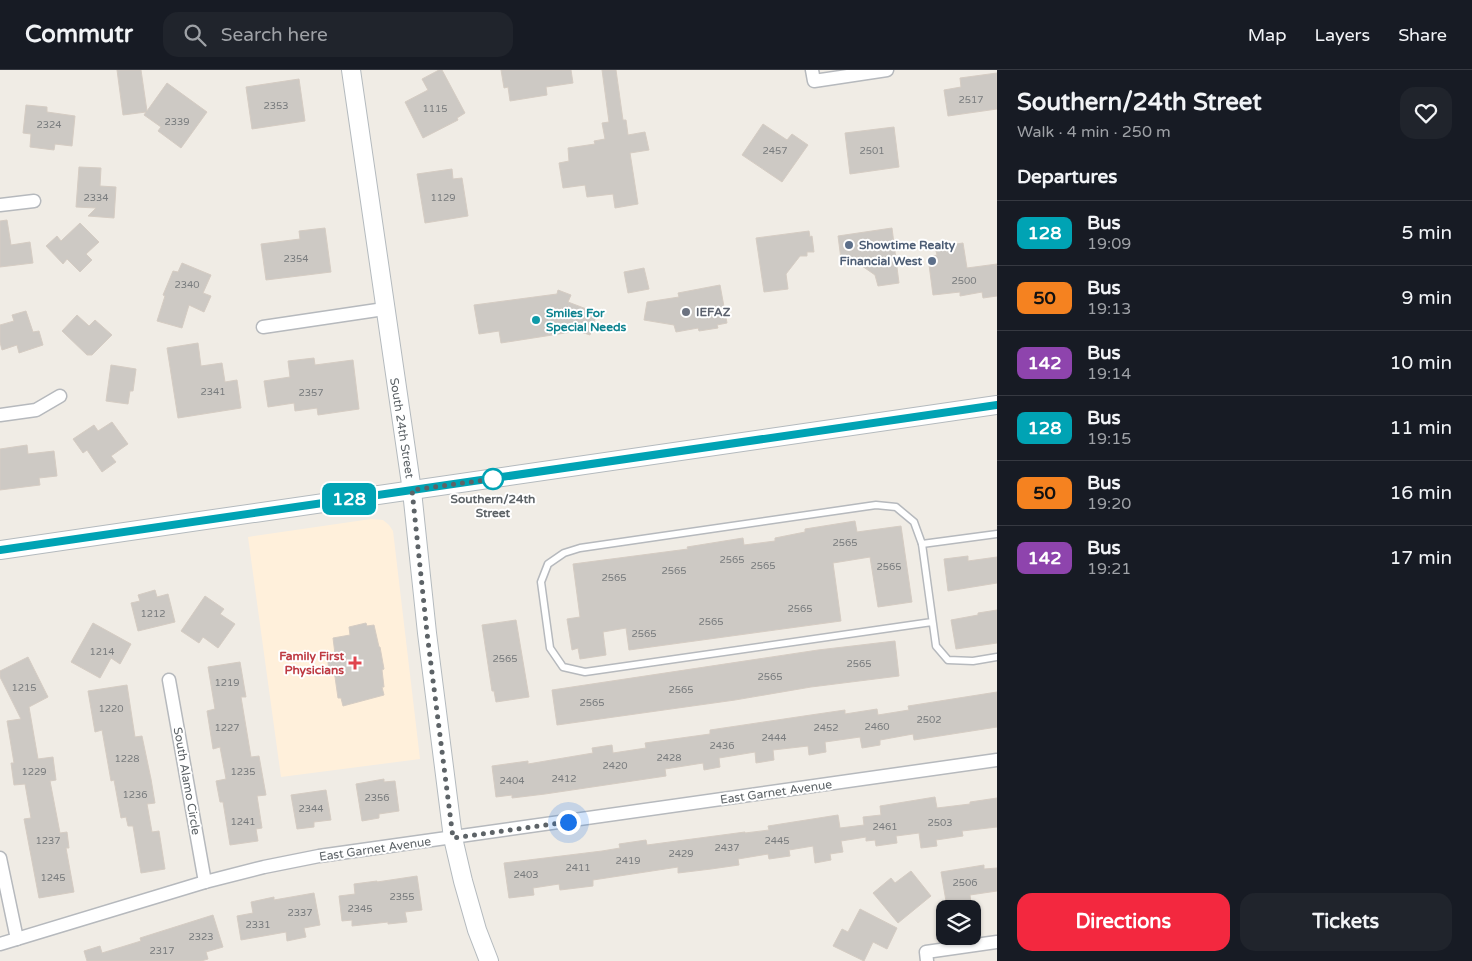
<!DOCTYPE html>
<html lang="en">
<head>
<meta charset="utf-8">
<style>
	body { margin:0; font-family:"Varela Round",sans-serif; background:#20242c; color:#f1f3f6; height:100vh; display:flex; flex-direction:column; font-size:19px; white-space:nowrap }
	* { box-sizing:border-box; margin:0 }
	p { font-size:16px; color:#9ea1a6 }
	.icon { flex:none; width:28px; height:28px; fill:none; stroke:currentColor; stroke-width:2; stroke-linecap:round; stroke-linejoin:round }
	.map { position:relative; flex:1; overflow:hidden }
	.drawer { display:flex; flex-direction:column; background:#171b24; width:475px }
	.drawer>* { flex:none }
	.badge { padding:0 10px; border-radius:8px; font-size:18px; line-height:32px }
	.buttons { position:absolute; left:936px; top:830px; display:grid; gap:10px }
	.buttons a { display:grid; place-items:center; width:45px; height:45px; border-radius:10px; background:#171b24; box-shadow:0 1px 4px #0004; font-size:25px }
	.you { position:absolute; width:25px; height:25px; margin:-12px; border:4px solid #fff; border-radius:50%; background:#1a73e8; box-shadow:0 0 0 8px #1a73e833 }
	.map>.badge { position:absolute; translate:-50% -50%; box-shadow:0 0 0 2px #fff }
	h2 { padding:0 20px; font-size:19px; line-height:45px }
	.round { display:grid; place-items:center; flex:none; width:52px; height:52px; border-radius:15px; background:#20242c }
	.head { display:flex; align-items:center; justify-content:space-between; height:85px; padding:0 20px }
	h1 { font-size:24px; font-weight:700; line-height:38px }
	.button { display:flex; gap:10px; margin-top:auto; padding:10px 20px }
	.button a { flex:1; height:58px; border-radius:15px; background:#f3283f; color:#fff; font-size:20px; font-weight:700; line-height:58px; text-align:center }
	.button a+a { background:#20242c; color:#f1f3f6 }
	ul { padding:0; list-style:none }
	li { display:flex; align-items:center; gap:15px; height:65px; padding:0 20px; border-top:1px solid #363941 }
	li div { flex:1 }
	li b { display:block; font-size:19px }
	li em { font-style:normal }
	li .badge { min-width:55px; font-weight:700; text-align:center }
	header { display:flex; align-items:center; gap:30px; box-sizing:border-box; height:70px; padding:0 25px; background:#171b24; border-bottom:1px solid #363941 }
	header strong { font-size:24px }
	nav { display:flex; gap:28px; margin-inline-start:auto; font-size:18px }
	.search { width:350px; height:45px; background:#20242c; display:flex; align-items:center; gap:12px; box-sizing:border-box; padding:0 18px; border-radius:15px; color:#9ea1a6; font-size:19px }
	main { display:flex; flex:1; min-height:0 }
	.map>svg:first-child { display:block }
	.commercial { fill:#fff0db }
	.building { fill:#cdc9c4; stroke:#d5ccc3 }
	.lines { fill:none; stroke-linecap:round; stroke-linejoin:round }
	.lane-casing { stroke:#b6b9bd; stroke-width:9 }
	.street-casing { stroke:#b6b9bd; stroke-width:15 }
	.secondary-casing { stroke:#b4babe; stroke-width:20 }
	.lane { stroke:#fff; stroke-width:6 }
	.street { stroke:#fff; stroke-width:12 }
	.secondary { stroke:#fff; stroke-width:18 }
	.line-casing { stroke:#fff; stroke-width:11 }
	.line { stroke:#00a3b4; stroke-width:8 }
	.walk { stroke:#5d6367; stroke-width:5; stroke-dasharray:0 9 }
	.service-dot { fill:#5c6f8a; stroke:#fff; stroke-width:2 }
	.worship-dot { fill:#6b7280; stroke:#fff; stroke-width:2 }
	.culture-dot { fill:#0f9aa8; stroke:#fff; stroke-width:2 }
	.stop-dot { fill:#fff; stroke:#00a3b4; stroke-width:2.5 }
	.health-dot { fill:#e0444e; stroke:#fff; stroke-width:2 }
	.labels { text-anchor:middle; stroke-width:4; stroke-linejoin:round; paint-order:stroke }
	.number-label { font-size:10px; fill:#797c7e }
	.service-label { font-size:12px; font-weight:bold; fill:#4e5e75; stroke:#fff; text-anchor:start }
	.worship-label { font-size:12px; font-weight:bold; fill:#5b616d; stroke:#fff; text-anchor:start }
	.culture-label { font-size:12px; font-weight:bold; fill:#0d838f; stroke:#fff; text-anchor:start }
	.street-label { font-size:12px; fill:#5d6367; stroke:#fff }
	.stop-label { font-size:12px; font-weight:bold; fill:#5d6367; stroke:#fff }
	.health-label { font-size:12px; font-weight:bold; fill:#be3a42; stroke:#fff; text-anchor:end }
</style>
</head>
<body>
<header>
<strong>Commutr</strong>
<div class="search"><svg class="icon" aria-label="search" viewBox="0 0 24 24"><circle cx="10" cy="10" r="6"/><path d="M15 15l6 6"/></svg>Search here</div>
<nav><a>Map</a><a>Layers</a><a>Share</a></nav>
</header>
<main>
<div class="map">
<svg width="997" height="891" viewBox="0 0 997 891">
	<rect width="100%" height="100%" fill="#f0ece5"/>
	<polygon class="commercial" points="371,449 383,450 389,455 393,461 420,689 281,707 248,467"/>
	<g class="building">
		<polygon points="117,0 141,0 147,41 167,13 207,42 181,78 158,61 161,57 144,45 146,42 123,45"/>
		<polygon points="439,0 442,0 465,43 457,48 458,50 423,68 405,32 428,20 422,9"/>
		<polygon points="501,0 571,0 573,13 546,17 547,25 510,31 508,17 504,18"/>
		<polygon points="602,0 616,0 623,50 626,50 628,65 645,62 649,80 630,83 638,134 615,138 613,124 587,127 585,115 563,118 559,93 569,91 568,78 595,74 594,71 605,69 602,53 609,52"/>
		<polygon points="997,3 997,39 948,46 944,20 961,17 960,8"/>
		<polygon points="299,9 305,51 252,59 246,17"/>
		<polygon points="26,35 47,37 47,42 75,46 72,76 55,74 54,80 30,77 31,64 23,63"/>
		<polygon points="763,54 787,70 792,64 808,75 782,112 742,85"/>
		<polygon points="894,57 899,97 850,104 845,63"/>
		<polygon points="79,97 101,98 100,116 116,117 114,148 88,146 96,138 76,137"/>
		<polygon points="452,99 453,109 462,108 468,146 425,153 417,104"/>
		<polygon points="7,150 11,175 30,172 33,193 0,197 0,151"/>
		<polygon points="80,153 99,172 86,184 92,190 80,202 67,189 63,194 46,176 57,166 61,171"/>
		<polygon points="325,158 331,202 266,210 261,174 300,169 299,161"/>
		<polygon points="892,158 899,213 878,216 875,205 852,189 841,189 838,166"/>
		<polygon points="809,161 810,167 812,166 814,182 807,182 807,186 800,186 786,204 788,219 764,222 756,168"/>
		<polygon points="963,173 967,198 997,194 997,226 983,228 982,222 960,226 960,222 933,225 928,187 937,185 935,177"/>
		<polygon points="182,193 211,205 203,223 211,226 204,242 189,235 182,258 157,251 165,226 163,225 173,201 178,202"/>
		<polygon points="644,198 649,219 628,223 624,202"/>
		<polygon points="720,215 727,253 717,255 718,258 699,261 698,258 676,262 674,255 644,250 647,232 679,227 678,223"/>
		<polygon points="558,220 571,225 568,232 597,243 590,265 578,261 501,273 499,261 479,264 474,235 557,224"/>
		<polygon points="26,241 33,262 39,261 43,275 19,283 17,275 2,280 0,272 0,255 14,251 12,245"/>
		<polygon points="77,245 89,256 95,250 112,265 92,285 87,285 62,261"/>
		<polygon points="198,273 201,296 222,293 225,312 237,310 241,338 178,348 167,278"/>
		<polygon points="314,288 315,295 353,290 359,339 318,345 317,338 295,341 294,333 268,337 264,311 290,307 288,291"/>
		<polygon points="111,295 136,299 133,321 130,321 128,334 106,331"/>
		<polygon points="112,352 128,374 111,386 116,392 102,402 87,380 83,383 73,369 94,355 98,361"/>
		<polygon points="27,375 28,384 54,381 57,406 39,408 40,415 0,420 0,379"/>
		<polygon points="855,451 857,462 901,456 912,532 878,537 870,487 833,493 841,551 629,580 626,558 603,562 606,585 580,589 578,578 572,580 567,549 580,547 573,494 688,479 687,477 743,468 744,475 775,471 775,468 805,462 805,459"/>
		<polygon points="968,486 968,491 997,487 997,513 948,521 944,489"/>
		<polygon points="155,520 157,527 168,524 175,552 138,561 131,533 140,531 138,525"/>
		<polygon points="205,526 224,539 220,544 235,554 218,578 203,567 199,573 181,561"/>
		<polygon points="997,540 997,573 956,579 951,550 978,545 978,543"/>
		<polygon points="516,550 529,627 496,632 494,621 492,621 482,555"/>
		<polygon points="93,553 131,574 120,594 111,588 100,608 71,592"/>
		<polygon points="366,553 367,556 374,555 379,577 380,577 384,599 382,600 384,617 382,617 384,625 343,636 341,628 338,628 335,607 333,600 329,600 327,586 335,584 333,568 350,565 349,557"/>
		<polygon points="895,571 899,606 811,617 735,630 557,655 552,620 818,580"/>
		<polygon points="28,587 48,627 29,637 38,689 53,687 56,710 50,711 60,763 67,762 69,778 66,778 74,822 39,828 24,749 31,748 25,714 14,715 11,693 14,693 7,651 21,649 0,607 0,601"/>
		<polygon points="240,592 246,627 241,627 251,687 259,686 266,725 257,726 262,758 256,759 258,771 230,775 223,732 220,732 216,711 226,709 220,677 213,679 207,641 215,639 208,597"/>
		<polygon points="127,615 135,667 142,666 151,709 155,733 147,734 152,762 159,761 165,799 141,803 133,756 128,756 126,747 121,748 114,710 111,711 102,660 95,662 88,621"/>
		<polygon points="997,622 997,657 914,670 913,664 880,670 880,675 862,678 860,667 825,672 826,682 809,685 808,676 773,680 774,690 756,693 755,682 719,688 720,697 704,700 703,693 665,699 666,706 545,724 512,728 512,725 496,727 492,696 528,691 528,694 593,683 592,678 612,675 613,683 646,678 645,673 710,664 710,660 804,646 845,640 845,644 877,639 878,645 909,640 908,636"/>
		<polygon points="384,709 384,712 395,711 399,741 379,744 379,748 362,751 356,714"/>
		<polygon points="326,720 331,750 314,752 314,757 297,759 291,725"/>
		<polygon points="935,727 937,738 970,734 970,732 997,728 997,757 962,761 963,766 936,770 937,776 921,778 919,763 896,766 897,773 876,776 875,770 866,771 866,767 841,771 843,782 830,784 831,790 815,793 813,776 789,780 790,786 769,789 768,784 738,789 739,795 711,799 678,803 678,797 593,810 593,816 560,820 559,814 533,818 534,825 509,828 504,793 602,781 620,778 619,774 646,770 647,775 745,762 745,763 769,760 768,756 838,745 840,758 864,755 863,747 881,745 880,736"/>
		<polygon points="984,795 984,799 997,798 997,821 970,825 971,834 947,837 941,802"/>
		<polygon points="911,801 931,826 898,853 873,823 891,808 895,813"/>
		<polygon points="417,806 422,840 405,842 407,852 388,854 388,852 352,856 352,850 342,851 339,826 355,824 354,814 377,811 377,812"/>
		<polygon points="314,823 320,855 304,858 306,867 287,871 286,862 241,870 237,846 253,843 251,832 274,827 274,830"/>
		<polygon points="860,839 897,858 887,879 873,872 864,891 833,876 842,859 848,862"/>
		<polygon points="213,845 223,877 206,882 208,889 201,891 87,891 84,881 100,876 102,883 141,871 140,868"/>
	</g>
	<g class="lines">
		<g class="lane-casing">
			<g id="lane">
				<polyline points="922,474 997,464"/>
				<polyline points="932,552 585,602 563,597 550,578 541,512 548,494 564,483 580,478 876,435 896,437 914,452 922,474 936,576 948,590 973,591 997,587"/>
			</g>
		</g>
		<g class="street-casing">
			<g id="street">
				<polyline points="812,0 814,11 887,0"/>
				<polyline points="0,135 34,131"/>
				<polyline points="263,257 384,239"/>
				<polyline points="0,345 36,340 60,326"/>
				<polyline points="169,610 205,812"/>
				<polyline points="0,788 17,869"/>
				<polyline points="0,874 205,812 264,797 319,786 997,690"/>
				<polyline points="927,891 926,882 997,872"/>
			</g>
		</g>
		<g class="secondary-casing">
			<g id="secondary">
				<polyline points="351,0 412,421 427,563 453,768 463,811 477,860 489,891"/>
				<polyline points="0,480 997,335"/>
			</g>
		</g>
		<use href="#lane" class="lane"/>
		<use href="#street" class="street"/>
		<use href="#secondary" class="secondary"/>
	</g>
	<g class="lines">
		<g class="line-casing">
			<polyline id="line" points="0,480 997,335"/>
		</g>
		<use href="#line" class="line"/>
		<polyline class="walk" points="493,409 500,408 412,420 427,563 453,768 568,752"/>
	</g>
	<g class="service-dot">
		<circle cx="849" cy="175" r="5"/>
		<circle cx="932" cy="191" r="5"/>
	</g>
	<circle class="worship-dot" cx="686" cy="242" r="5"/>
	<circle class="culture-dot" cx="536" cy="250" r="5"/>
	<circle class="stop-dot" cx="493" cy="409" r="10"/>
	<path class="health-dot" d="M352.5 585.5h5v5h5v5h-5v5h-5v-5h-5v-5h5z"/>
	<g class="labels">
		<g class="number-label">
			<text x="971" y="33">2517</text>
			<text x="276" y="39">2353</text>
			<text x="435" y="42">1115</text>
			<text x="177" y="55">2339</text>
			<text x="49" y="58">2324</text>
			<text x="775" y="84">2457</text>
			<text x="872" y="84">2501</text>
			<text x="96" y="131">2334</text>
			<text x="443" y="131">1129</text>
			<text x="296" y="192">2354</text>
			<text x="964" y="214">2500</text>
			<text x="187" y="218">2340</text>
			<text x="213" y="325">2341</text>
			<text x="311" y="326">2357</text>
			<text x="845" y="476">2565</text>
			<text x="732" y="493">2565</text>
			<text x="763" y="499">2565</text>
			<text x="889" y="500">2565</text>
			<text x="674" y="504">2565</text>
			<text x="614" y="511">2565</text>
			<text x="800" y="542">2565</text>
			<text x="153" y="547">1212</text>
			<text x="711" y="555">2565</text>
			<text x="644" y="567">2565</text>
			<text x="102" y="585">1214</text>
			<text x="505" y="592">2565</text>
			<text x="859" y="597">2565</text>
			<text x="770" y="610">2565</text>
			<text x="227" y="616">1219</text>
			<text x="24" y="621">1215</text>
			<text x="681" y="623">2565</text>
			<text x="592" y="636">2565</text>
			<text x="111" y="642">1220</text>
			<text x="929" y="653">2502</text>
			<text x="877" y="660">2460</text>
			<text x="227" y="661">1227</text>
			<text x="826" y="661">2452</text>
			<text x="774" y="671">2444</text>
			<text x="722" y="679">2436</text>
			<text x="669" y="691">2428</text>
			<text x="127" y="692">1228</text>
			<text x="615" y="699">2420</text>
			<text x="34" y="705">1229</text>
			<text x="243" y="705">1235</text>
			<text x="564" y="712">2412</text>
			<text x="512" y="714">2404</text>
			<text x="135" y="728">1236</text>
			<text x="377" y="731">2356</text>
			<text x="311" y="742">2344</text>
			<text x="243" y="755">1241</text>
			<text x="940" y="756">2503</text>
			<text x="885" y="760">2461</text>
			<text x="48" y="774">1237</text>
			<text x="777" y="774">2445</text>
			<text x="727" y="781">2437</text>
			<text x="681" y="787">2429</text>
			<text x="628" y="794">2419</text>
			<text x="578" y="801">2411</text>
			<text x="526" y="808">2403</text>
			<text x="53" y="811">1245</text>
			<text x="965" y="816">2506</text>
			<text x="402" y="830">2355</text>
			<text x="360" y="842">2345</text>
			<text x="300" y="846">2337</text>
			<text x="258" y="858">2331</text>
			<text x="201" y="870">2323</text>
			<text x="162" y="884">2317</text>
		</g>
		<g class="service-label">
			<text x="859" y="179">Showtime Realty</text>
			<text x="922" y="195" text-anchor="end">Financial West</text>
		</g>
		<g class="worship-label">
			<text x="696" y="246">IEFAZ</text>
		</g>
		<g class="culture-label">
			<text x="546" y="247">Smiles For<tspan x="546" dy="14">Special Needs</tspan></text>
		</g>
		<g class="street-label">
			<text transform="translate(402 358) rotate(81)" y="4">South 24th Street</text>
			<text transform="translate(187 711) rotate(80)" y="4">South Alamo Circle</text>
			<text transform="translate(776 722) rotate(-8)" y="4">East Garnet Avenue</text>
			<text transform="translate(375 779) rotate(-8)" y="4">East Garnet Avenue</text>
		</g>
		<g class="stop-label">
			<text x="493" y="433">Southern/24th<tspan x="493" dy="14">Street</tspan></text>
		</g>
		<g class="health-label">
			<text x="344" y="590">Family First<tspan x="344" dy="14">Physicians</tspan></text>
		</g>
	</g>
</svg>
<div class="buttons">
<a><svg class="icon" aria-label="layers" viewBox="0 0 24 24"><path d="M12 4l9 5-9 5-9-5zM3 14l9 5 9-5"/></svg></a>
</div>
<div class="you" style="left:568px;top:752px"></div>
<b class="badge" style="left:349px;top:429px;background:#00a3b4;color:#fff">128</b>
</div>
<section class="drawer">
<div class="head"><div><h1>Southern/24th Street</h1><p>Walk · 4 min · 250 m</p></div><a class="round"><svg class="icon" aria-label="heart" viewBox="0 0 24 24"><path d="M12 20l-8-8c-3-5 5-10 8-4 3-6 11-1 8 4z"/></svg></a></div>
<h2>Departures</h2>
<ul>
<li><span class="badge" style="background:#00a3b4;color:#fff">128</span><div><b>Bus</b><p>19:09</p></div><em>5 min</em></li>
<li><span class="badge" style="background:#f58220;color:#111">50</span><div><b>Bus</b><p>19:13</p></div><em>9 min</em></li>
<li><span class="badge" style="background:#8e44ad;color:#fff">142</span><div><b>Bus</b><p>19:14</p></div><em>10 min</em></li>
<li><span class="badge" style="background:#00a3b4;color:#fff">128</span><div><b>Bus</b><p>19:15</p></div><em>11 min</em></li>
<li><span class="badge" style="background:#f58220;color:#111">50</span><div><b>Bus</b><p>19:20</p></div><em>16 min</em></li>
<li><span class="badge" style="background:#8e44ad;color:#fff">142</span><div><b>Bus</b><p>19:21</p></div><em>17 min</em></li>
</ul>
<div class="button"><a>Directions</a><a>Tickets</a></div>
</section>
</main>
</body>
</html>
